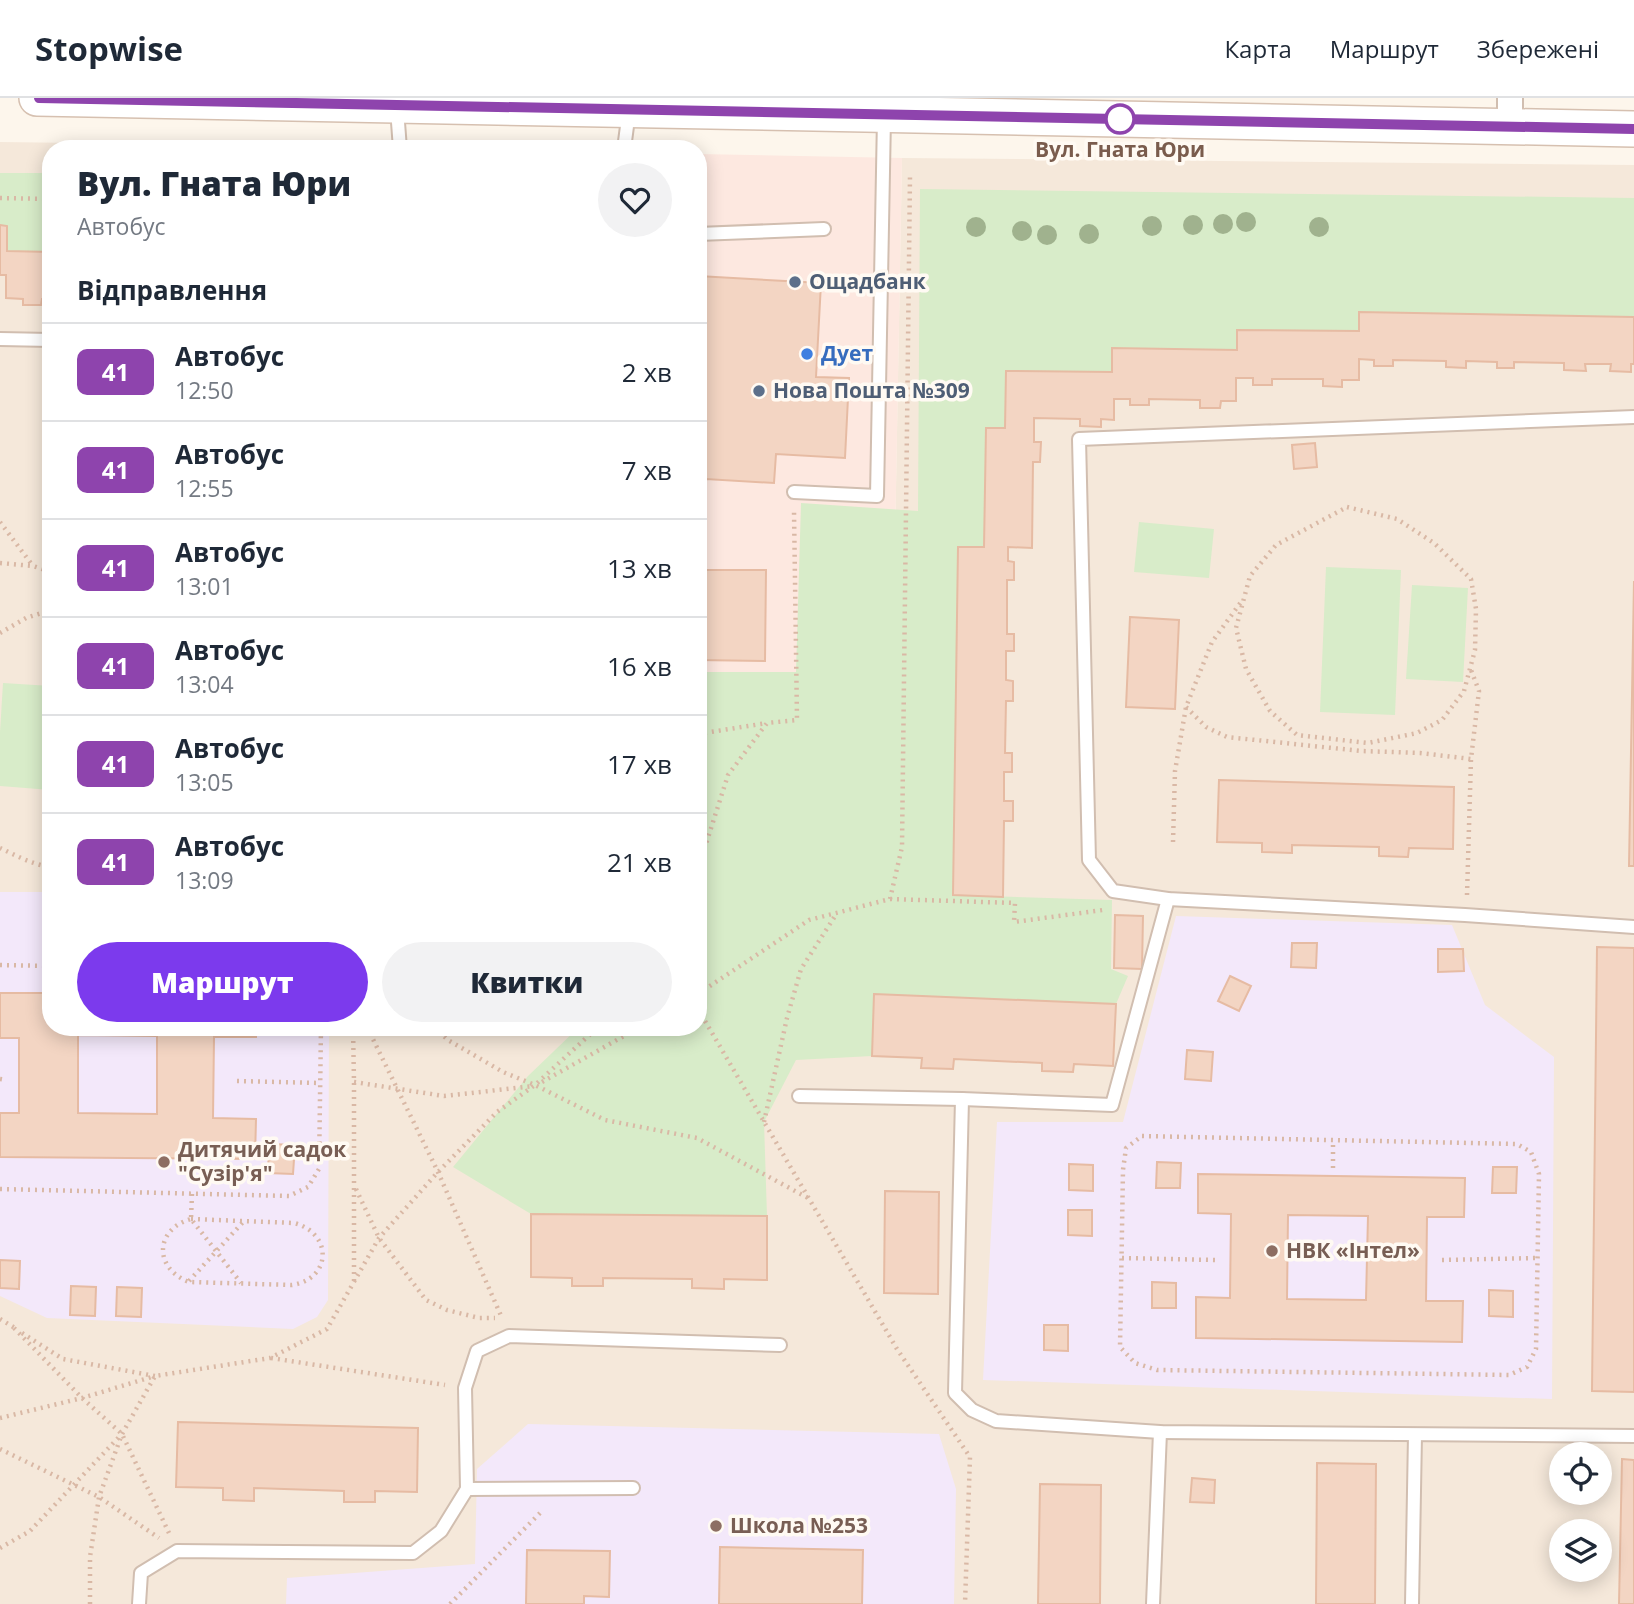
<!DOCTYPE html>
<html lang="uk">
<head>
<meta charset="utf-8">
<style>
	body { margin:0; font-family:"Open Sans",sans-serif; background:#f2f2f3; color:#1f2937; height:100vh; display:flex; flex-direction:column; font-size:26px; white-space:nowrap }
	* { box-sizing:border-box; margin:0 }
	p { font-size:23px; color:#747a83 }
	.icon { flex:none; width:38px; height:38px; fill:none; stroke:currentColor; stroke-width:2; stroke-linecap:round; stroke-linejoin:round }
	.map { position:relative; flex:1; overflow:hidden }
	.sheet { position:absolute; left:42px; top:42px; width:665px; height:896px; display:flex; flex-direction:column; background:#fff; border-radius:28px; box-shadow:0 4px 18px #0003 }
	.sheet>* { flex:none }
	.badge { padding:0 14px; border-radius:10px; font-size:24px; line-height:46px }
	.tools { position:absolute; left:1549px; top:1344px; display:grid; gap:14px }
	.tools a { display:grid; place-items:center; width:63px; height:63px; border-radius:50%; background:#fff; box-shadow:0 4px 18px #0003; font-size:35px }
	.map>.badge { position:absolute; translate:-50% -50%; box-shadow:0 0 0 4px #fff }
	h2 { padding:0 35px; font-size:26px; line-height:63px }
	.round { display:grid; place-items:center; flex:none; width:74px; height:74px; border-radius:37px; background:#f2f2f3 }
	.headline { display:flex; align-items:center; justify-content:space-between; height:119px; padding:0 35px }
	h1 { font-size:33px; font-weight:800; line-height:52px }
	.primary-button { display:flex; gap:14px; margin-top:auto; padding:14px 35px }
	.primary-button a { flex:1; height:80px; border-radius:42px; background:#7c3aed; color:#fff; font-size:28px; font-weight:800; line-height:80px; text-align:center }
	.primary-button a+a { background:#f2f2f3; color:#1f2937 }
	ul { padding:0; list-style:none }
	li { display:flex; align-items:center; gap:21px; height:98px; padding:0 35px; border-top:2px solid #e0e1e3 }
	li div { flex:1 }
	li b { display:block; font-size:26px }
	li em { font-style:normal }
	li .badge { min-width:77px; font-weight:700; text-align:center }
	header { display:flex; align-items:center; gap:42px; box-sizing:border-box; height:98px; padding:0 35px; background:#fff; border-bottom:2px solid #e0e1e3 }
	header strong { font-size:33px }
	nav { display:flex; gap:38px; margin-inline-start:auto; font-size:24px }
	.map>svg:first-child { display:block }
	.residential { fill:#f5e8da; fill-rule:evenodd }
	.commercial { fill:#fde8e0 }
	.education { fill:#f3e8fa }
	.green { fill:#d8ecc9 }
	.building { fill:#f3d5c3; stroke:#e6bba3; stroke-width:2; fill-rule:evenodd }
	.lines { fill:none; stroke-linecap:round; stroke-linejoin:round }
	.lane-casing { stroke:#d1beb0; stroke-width:16 }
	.street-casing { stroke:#d1beb0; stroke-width:28 }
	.secondary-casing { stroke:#d6c0b0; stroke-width:38 }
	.path { stroke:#d9b8a5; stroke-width:4.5; stroke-dasharray:2 5; stroke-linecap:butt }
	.lane { stroke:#fff; stroke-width:12 }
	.street { stroke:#fff; stroke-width:24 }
	.secondary { stroke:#fff; stroke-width:35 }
	.tree { fill:#a0b28e }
	.line-casing { stroke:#fff; stroke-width:16 }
	.line { stroke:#8e44ad; stroke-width:10 }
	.stop-dot { fill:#fff; stroke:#8e44ad; stroke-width:3.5 }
	.service-dot { fill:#5c6f8a; stroke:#fffaf3; stroke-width:2.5 }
	.shop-dot { fill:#3f7fe0; stroke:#fffaf3; stroke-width:2.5 }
	.education-dot { fill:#8d6e63; stroke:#fffaf3; stroke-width:2.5 }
	.labels { text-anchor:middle; stroke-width:7; stroke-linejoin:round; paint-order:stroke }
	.stop-label { font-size:21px; font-weight:bold; fill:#7a5c4d; stroke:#fffaf3 }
	.service-label { font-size:21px; font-weight:bold; fill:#4e5e75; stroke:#fffaf3; text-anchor:start }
	.shop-label { font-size:21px; font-weight:bold; fill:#366cbe; stroke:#fffaf3; text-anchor:start }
	.education-label { font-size:21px; font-weight:bold; fill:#785e54; stroke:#fffaf3; text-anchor:start }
</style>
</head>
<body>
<header>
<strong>Stopwise</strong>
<nav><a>Карта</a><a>Маршрут</a><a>Збережені</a></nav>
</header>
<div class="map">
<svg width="1634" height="1506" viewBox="0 0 1634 1506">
	<rect width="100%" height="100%" fill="#fdf6ec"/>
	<path class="residential" d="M0,44L393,49V51H51V929H698L892,611L902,60L1634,67V1506H0ZM1561,1356H1600V1395H1561ZM1561,1433H1600V1472H1561Z"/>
	<polygon class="commercial" points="698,56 902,60 892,612 698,601"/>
	<g class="education">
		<polygon points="0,794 51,794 51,929 329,929 328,1202 317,1219 293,1231 47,1220 0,1198"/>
		<polygon points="1176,818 1452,827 1485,907 1554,959 1552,1301 983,1282 997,1024 1123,1024"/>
		<polygon points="528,1326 939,1336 956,1391 954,1506 286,1506 287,1480 475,1466 477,1371"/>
	</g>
	<g class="green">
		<polygon points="0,75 51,75 51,154 7,153 0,127"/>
		<polygon points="920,91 1634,100 1634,219 1359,214 1359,233 1237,232 1237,252 1113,250 1112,274 1005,330 986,330 984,449 958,449 953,797 1112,802 1111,871 1128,878 1116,906 874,896 872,958 796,962 764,1024 767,1118 531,1116 453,1069 528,978 579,929 698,929 698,574 796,574 801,405 918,413"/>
		<polygon points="1139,424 1214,431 1209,480 1134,474"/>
		<polygon points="1326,469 1401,472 1395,617 1320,614"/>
		<polygon points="1412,487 1468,490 1463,584 1406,581"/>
		<polygon points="3,585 51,588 51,692 0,688 0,634"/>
	</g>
	<g class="building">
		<polygon points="0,127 7,128 7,153 51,154 51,201 42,201 41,207 23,207 23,201 6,200 6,177 0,177"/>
		<polygon points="698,178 821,185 816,279 849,280 845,360 776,356 774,385 706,381 705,405 698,405"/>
		<polygon points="1359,214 1634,219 1634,266 1631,266 1631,274 1610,273 1611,266 1585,266 1586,273 1564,272 1564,265 1514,264 1514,270 1497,270 1497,264 1466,263 1466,270 1446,269 1446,263 1393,262 1393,268 1374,268 1374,262 1359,261 1359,282 1342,282 1342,289 1323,288 1323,281 1272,281 1272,287 1253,287 1253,280 1236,280 1236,303 1221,303 1220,310 1200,310 1200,302 1149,301 1149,307 1130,307 1130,301 1114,301 1114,322 1101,321 1101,329 1080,328 1080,321 1034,320 1034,344 1041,344 1040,364 1033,364 1032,450 1008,449 1008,463 1014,464 1014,482 1007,482 1007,536 1014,536 1014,553 1006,553 1006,582 1013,583 1013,603 1006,603 1005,655 1012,655 1012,674 1004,674 1004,703 1013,703 1013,723 1004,723 1003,799 953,797 958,449 984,449 986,330 1005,330 1006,273 1112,274 1112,250 1237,252 1237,232 1359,233"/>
		<polygon points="1315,345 1317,369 1294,371 1292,347"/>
		<polygon points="698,472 766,472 765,563 698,562"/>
		<polygon points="1634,483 1634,768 1629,768"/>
		<polygon points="1130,519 1179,522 1175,611 1126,609"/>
		<polygon points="1219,682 1454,689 1453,751 1409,750 1408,759 1379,758 1379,749 1292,747 1292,755 1262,754 1262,745 1217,744"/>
		<polygon points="1115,817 1143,818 1142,871 1114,870"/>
		<polygon points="1292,845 1317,845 1316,870 1291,869"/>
		<polygon points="1597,849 1634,850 1634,1294 1592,1293"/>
		<polygon points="1438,851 1463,851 1464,873 1438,874"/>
		<polygon points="1230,878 1251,888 1239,913 1218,903"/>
		<path d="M0,895H51V929H256V939H214L213,1020L256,1021L255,1061L0,1059V1015H19V940H0ZM78,937L157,938V1016L78,1015Z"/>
		<polygon points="874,896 1116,906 1113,968 1074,966 1073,974 1042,973 1042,965 954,961 953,971 921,970 922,960 872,958"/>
		<polygon points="1187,952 1213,954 1211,983 1185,981"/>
		<polygon points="269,1046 295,1047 293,1076 268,1075"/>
		<polygon points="1157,1064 1181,1065 1180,1090 1156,1090"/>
		<polygon points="1069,1066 1093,1067 1093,1093 1069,1092"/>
		<polygon points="1493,1069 1517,1069 1516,1095 1492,1095"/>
		<path d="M1198,1076L1465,1080L1464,1119H1427L1426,1203H1463L1462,1244L1196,1240V1199L1230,1200L1231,1116L1198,1115ZM1288,1117L1368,1118L1366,1202L1287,1201Z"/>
		<polygon points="885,1093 939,1094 938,1196 884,1195"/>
		<polygon points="1068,1112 1092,1112 1092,1138 1068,1137"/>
		<polygon points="531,1116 767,1118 767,1182 724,1181 724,1191 692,1190 692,1181 603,1180 603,1188 572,1188 572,1180 531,1179"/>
		<polygon points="0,1162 20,1163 19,1191 0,1190"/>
		<polygon points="1152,1184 1176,1185 1176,1210 1152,1210"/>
		<polygon points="71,1188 96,1189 95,1218 70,1217"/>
		<polygon points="117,1189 142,1190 141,1219 116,1218"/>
		<polygon points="1489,1192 1513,1193 1513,1219 1489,1218"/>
		<polygon points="1044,1227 1068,1227 1068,1253 1044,1252"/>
		<polygon points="178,1324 418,1330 417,1394 375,1393 375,1404 344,1404 344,1393 254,1390 254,1403 223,1402 223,1390 176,1389"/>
		<polygon points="1622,1361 1634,1362 1634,1506 1619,1506"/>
		<polygon points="1317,1365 1376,1366 1375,1506 1316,1506"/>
		<polygon points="1192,1380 1215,1382 1214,1405 1190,1404"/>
		<polygon points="1040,1386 1101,1387 1100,1506 1038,1506"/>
		<polygon points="720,1449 863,1452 862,1506 719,1506"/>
		<polygon points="527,1452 610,1453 609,1499 584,1498 584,1506 526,1506"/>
	</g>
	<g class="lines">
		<g class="lane-casing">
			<g id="lane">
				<polyline points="397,11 400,51"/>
				<polyline points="624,51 629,13"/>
				<polyline points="698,136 824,131"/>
				<polyline points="0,241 51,242"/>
				<polyline points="1634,319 1079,341 1089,762 1113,793 1168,801 1465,817 1634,829"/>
				<polyline points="794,394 877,398 884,19"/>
				<polyline points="799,998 962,1001 1112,1007 1168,801"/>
				<polyline points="962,1001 955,1295 972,1312 996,1323 1160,1334 1634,1338"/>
				<polyline points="467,1391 633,1390"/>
				<polyline points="139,1506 141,1475 177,1453 413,1455 441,1433 467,1391 465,1290 477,1253 509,1238 780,1247"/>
				<polyline points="1153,1506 1160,1334"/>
				<polyline points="1412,1506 1415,1337"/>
			</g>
		</g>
		<g class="street-casing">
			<polyline id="street" points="1510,0 1510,28"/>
		</g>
		<g class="secondary-casing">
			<polyline id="secondary" points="37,0 1634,31"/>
		</g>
		<g class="path">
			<polyline points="0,100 51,101"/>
			<polygon points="1347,409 1397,421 1434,445 1471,481 1476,511 1475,552 1464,593 1442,622 1417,635 1368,645 1297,637 1270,613 1246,571 1236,530 1250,478 1276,447"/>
			<polyline points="0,424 33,468"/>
			<polyline points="0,465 33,468 51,474"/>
			<polyline points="0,535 26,520 51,512"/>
			<polyline points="1186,609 1206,629 1227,639 1361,653 1420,655 1471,661 1479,593 1471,572"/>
			<polyline points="698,636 767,625"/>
			<polyline points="1173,744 1175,673 1186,609 1212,544 1241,504"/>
			<path d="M0,750C15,757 33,767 51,769"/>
			<polyline points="698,771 728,677 767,625 797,622 794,413"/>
			<polyline points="1467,797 1471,661"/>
			<polyline points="890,801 1015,805 1014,824 1103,812"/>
			<polyline points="0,867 51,868"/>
			<polyline points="698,896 809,822 890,801 902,749 910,78"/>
			<polyline points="698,911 897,1251 970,1359 965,1506"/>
			<polyline points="353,929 354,984 354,1184"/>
			<polyline points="367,929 438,1074 502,1220"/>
			<polyline points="434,929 448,942 503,974 535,987 605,1022 697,1040 808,1100"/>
			<polyline points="0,981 6,982"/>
			<polyline points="237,983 320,985"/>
			<polyline points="354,984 444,998 534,988"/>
			<polyline points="542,984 640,929"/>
			<polyline points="764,1024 787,920 801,871 837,815"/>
			<polygon points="1142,1038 1517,1046 1531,1054 1539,1076 1536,1251 1527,1269 1509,1277 1157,1272 1135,1265 1120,1249 1123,1072 1126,1050"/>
			<polyline points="1333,1070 1333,1042"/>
			<polyline points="0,1091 289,1098 308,1089 319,1071 321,929"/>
			<polyline points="356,1091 379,1140 426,1202 447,1212 479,1220 495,1220"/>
			<polyline points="192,1096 191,1121 241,1185"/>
			<path d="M191,1121L294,1125C333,1135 332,1181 292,1187L189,1184C153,1170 155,1131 191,1121Z"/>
			<polyline points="1122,1160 1216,1162"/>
			<polyline points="1442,1162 1538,1160"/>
			<polyline points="189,1183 244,1123"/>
			<polyline points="0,1221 15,1230"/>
			<polyline points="14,1230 82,1300 122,1336 169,1435"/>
			<polyline points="22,1235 63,1261 155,1278"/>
			<polyline points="271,1260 445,1287"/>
			<polyline points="0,1320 82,1300 155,1278"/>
			<polyline points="0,1351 99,1399 159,1440"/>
			<polyline points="0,1450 30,1433 119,1339"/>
			<polyline points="90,1506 90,1459 99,1399 122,1336 155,1278 270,1260 327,1231 379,1140 438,1074 497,1014 535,987 598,929"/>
			<polyline points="450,1506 543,1412"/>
		</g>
		<use href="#lane" class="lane"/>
		<use href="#street" class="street"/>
		<use href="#secondary" class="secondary"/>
	</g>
	<g class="tree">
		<circle cx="1246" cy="124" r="10"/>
		<circle cx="1223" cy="126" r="10"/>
		<circle cx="1193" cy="127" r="10"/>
		<circle cx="1152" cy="128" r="10"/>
		<circle cx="976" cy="129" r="10"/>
		<circle cx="1319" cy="129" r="10"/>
		<circle cx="1022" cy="133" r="10"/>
		<circle cx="1089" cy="136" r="10"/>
		<circle cx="1047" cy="137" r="10"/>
	</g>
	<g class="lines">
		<g class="line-casing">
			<polyline id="line" points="39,0 1634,31"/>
		</g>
		<use href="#line" class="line"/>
	</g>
	<circle class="stop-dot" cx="1120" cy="21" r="14"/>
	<g class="service-dot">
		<circle cx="795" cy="184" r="7"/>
		<circle cx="759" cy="293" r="7"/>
	</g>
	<circle class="shop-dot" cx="807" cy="256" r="7"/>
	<g class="education-dot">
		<circle cx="164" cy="1064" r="7"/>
		<circle cx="1272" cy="1153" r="7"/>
		<circle cx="716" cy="1428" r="7"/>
	</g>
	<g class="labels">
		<g class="stop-label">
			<text x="1120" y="59">Вул. Гната Юри</text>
		</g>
		<g class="service-label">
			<text x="809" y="191">Ощадбанк</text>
			<text x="773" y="300">Нова Пошта №309</text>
		</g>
		<g class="shop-label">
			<text x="821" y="263">Дует</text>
		</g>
		<g class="education-label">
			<text x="178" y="1059">Дитячий садок<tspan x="178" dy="24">"Сузір'я"</tspan></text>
			<text x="1286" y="1160">НВК «Інтел»</text>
			<text x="730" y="1435">Школа №253</text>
		</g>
	</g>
</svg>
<div class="tools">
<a><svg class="icon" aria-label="locate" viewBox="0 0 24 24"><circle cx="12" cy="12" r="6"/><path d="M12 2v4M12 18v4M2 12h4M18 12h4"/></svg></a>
<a><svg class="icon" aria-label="layers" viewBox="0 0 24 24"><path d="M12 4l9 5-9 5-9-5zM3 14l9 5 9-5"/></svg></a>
</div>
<section class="sheet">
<div class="headline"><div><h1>Вул. Гната Юри</h1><p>Автобус</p></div><a class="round"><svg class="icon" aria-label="heart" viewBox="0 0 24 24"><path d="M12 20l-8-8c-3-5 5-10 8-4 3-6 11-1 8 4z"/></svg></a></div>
<h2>Відправлення</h2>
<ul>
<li><span class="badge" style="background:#8e44ad;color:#fff">41</span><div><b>Автобус</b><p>12:50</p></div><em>2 хв</em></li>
<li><span class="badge" style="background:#8e44ad;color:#fff">41</span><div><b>Автобус</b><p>12:55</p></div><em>7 хв</em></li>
<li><span class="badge" style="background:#8e44ad;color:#fff">41</span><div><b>Автобус</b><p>13:01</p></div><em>13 хв</em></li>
<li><span class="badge" style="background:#8e44ad;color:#fff">41</span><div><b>Автобус</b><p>13:04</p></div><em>16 хв</em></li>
<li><span class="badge" style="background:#8e44ad;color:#fff">41</span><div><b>Автобус</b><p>13:05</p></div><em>17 хв</em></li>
<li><span class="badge" style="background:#8e44ad;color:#fff">41</span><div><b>Автобус</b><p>13:09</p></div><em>21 хв</em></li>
</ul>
<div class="primary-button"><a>Маршрут</a><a>Квитки</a></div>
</section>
</div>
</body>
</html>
